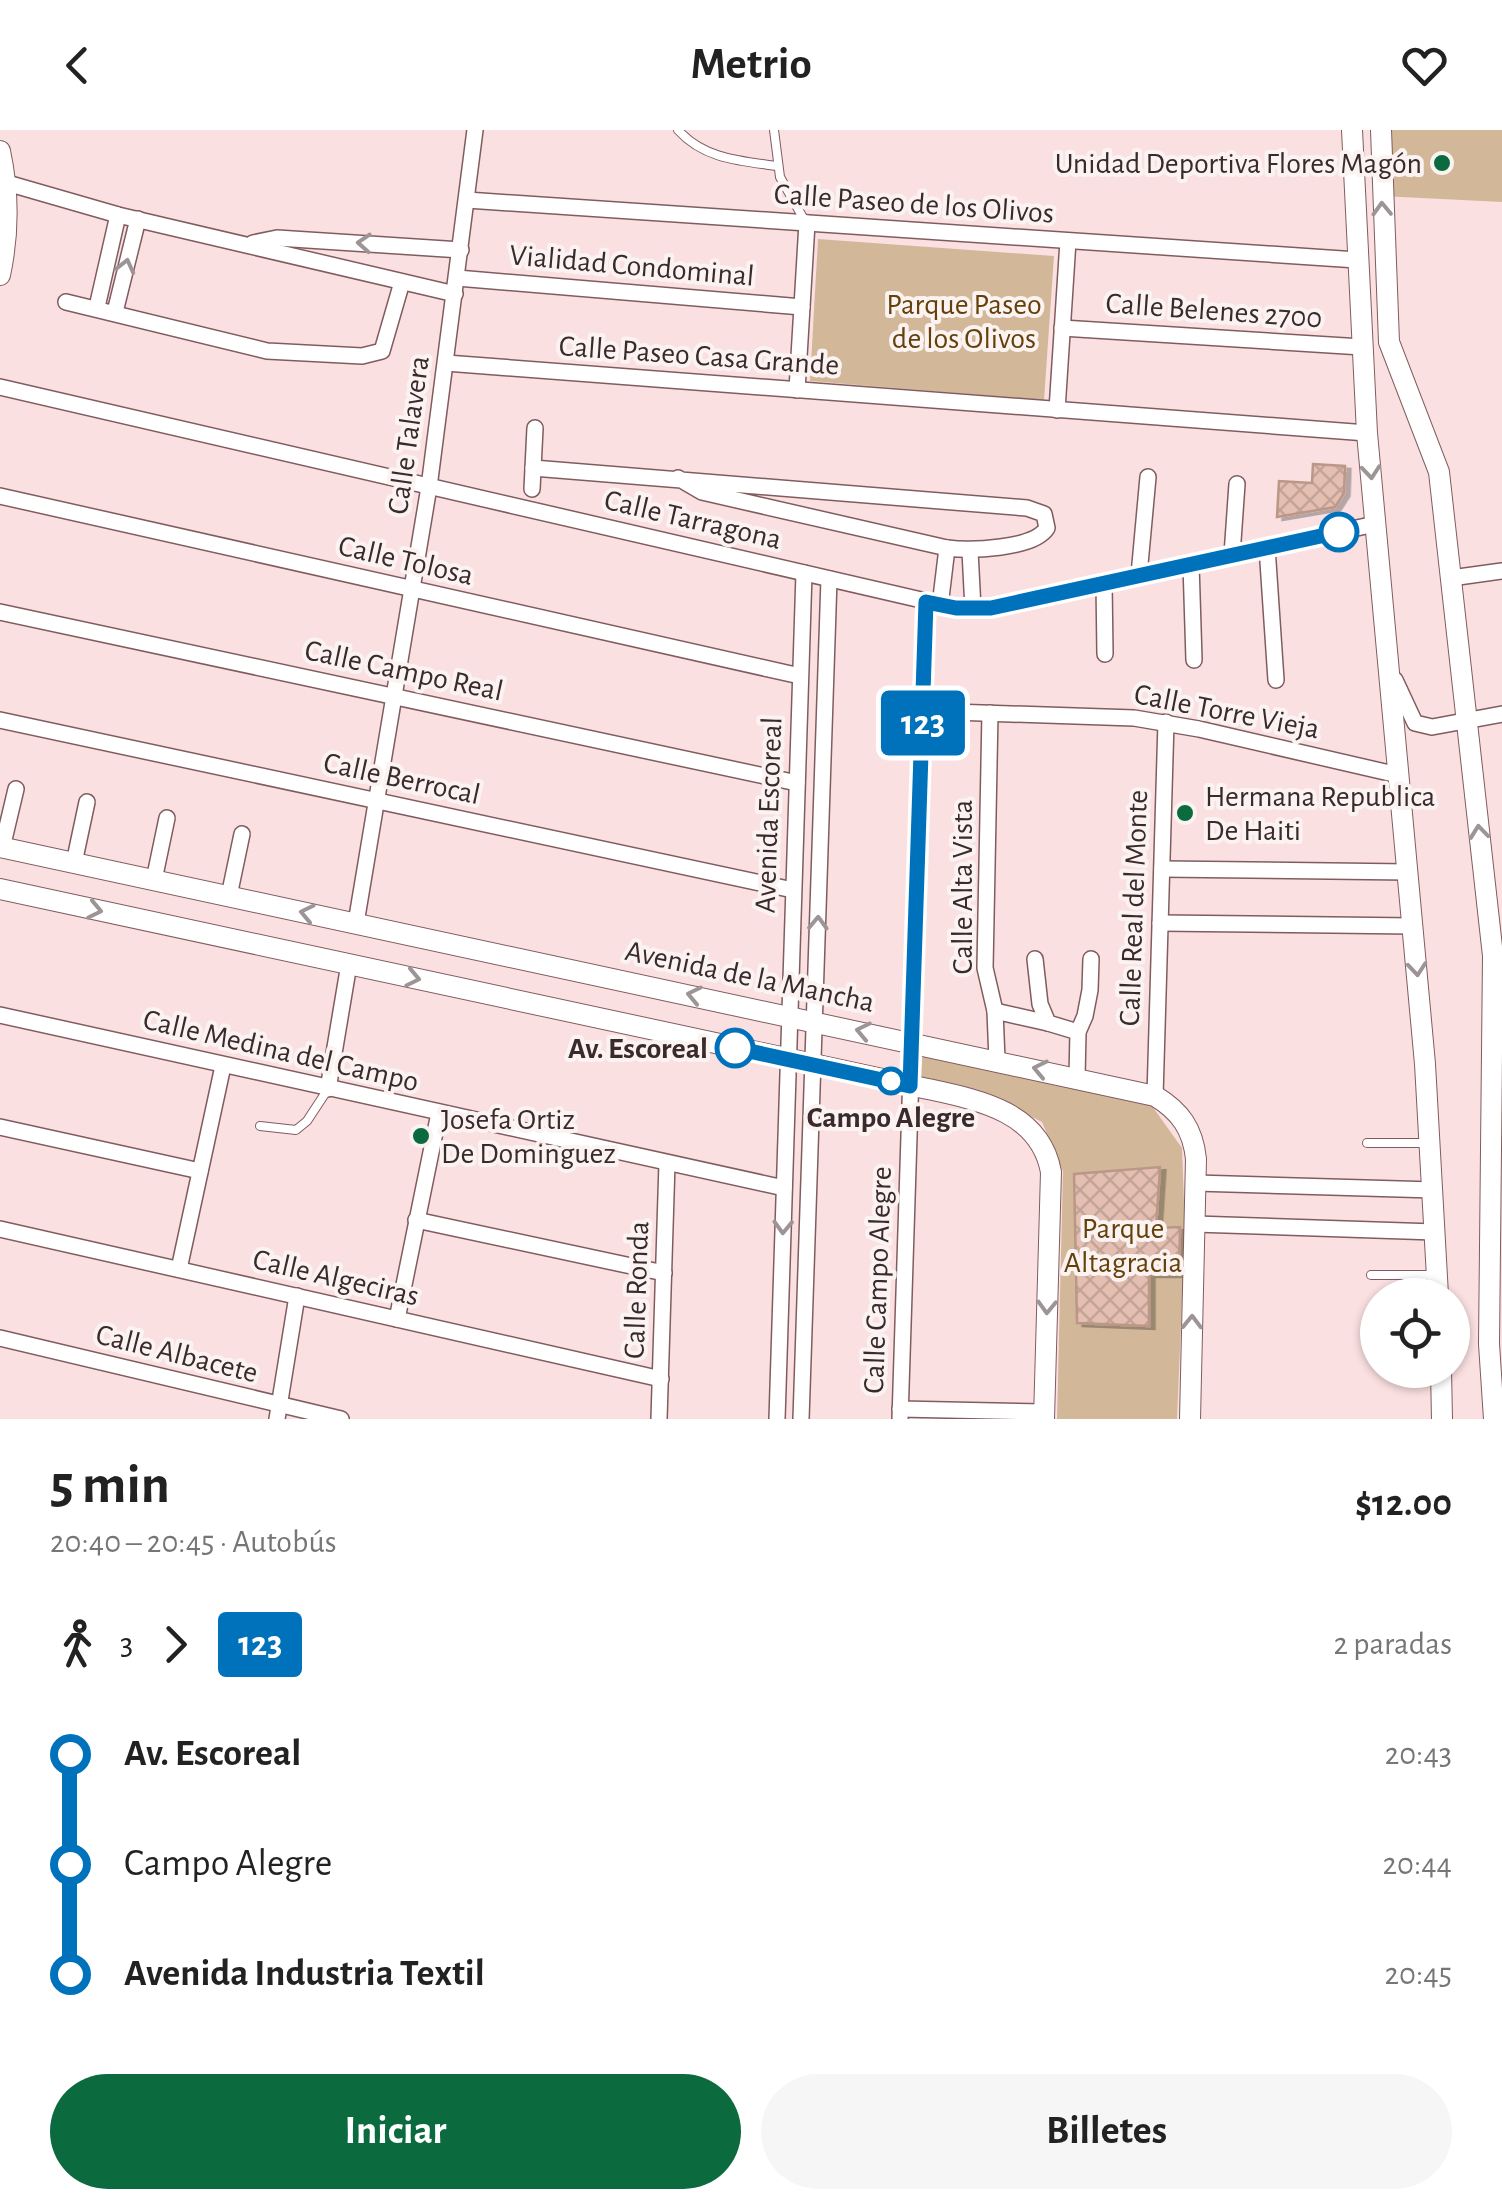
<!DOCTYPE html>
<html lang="es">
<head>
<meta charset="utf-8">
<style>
	body { margin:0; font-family:"Alegreya Sans",sans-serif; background:#f6f6f6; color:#222; height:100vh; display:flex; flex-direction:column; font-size:38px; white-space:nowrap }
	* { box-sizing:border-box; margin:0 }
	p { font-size:32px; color:#767676 }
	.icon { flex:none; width:55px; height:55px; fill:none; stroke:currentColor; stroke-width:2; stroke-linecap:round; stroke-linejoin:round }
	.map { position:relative; height:1289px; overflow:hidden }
	.side { display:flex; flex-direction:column; background:#fff; flex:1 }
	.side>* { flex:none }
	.badge { padding:0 20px; border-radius:8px; font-size:35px; line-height:65px }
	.tools { position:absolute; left:1360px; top:1148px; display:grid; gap:20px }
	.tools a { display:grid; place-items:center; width:110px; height:110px; border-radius:50%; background:#fff; box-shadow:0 2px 8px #0004; font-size:50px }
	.map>.badge { position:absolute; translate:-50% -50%; box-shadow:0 0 0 5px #fff }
	.legs { display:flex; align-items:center; gap:15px; height:110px; padding:0 50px; font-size:32px }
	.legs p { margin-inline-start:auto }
	.summary { display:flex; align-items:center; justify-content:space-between; height:170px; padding:0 50px }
	h1 { font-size:55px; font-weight:600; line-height:75px }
	.primary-button { display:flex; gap:20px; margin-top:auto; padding:20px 50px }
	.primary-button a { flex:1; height:115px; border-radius:60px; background:#0b6b3f; color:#fff; font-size:40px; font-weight:600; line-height:115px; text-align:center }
	.primary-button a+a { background:#f6f6f6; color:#222 }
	ul { padding:0 50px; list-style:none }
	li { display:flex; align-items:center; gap:35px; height:110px; font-size:38px }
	li i { display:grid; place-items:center; width:15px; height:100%; margin:0 12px; background:currentColor }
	li i::after { content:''; width:25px; height:25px; margin:-12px; border:8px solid; border-radius:50%; background:#fff }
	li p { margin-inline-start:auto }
	li:first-child i { background:linear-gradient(#0000 50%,currentColor 0) }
	li:last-child i { background:linear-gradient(currentColor 50%,#0000 0) }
	header { display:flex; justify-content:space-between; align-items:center; height:130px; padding:0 50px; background:#fff; font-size:45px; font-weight:600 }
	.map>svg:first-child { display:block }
	.green { fill:#d2b899 }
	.building { fill:url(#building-cross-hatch); stroke:#bb9788; stroke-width:2.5; filter:url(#shadow) }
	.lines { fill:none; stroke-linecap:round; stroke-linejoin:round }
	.service-casing { stroke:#815c5f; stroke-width:10 }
	.minor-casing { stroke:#815c5f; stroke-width:18 }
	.tertiary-casing { stroke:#815c5f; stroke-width:22 }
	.service { stroke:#fff; stroke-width:8 }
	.minor { stroke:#fff; stroke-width:15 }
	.tertiary { stroke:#fff; stroke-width:20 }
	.oneway { stroke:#9c9495 }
	.line-1-casing { stroke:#fff; stroke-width:22 }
	.line-1 { stroke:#0072bc; stroke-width:15 }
	.poi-dot { fill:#0b6b3f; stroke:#fbf2f2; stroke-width:4 }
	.stop-1-dot { fill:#fff; stroke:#0072bc; stroke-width:5 }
	.labels { text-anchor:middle; stroke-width:8; stroke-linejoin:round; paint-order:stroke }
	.poi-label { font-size:30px; fill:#3a2a2b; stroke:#fbf2f2; text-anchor:start }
	.street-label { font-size:30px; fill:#3a2a2b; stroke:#fbf2f2 }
	.park-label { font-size:30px; fill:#65410a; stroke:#fbf2f2 }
	.stop-label { font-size:30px; font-weight:bold; fill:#3a2a2b; stroke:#fbf2f2; text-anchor:end }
</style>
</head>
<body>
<header><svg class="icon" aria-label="back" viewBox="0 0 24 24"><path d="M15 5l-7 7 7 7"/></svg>Metrio<svg class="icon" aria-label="heart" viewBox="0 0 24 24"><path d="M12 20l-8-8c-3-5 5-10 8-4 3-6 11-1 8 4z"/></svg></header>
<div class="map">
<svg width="1502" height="1289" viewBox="0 0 1502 1289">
	<defs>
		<pattern id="building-cross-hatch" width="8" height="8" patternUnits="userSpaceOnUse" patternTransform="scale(2.5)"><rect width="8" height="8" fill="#e4beb0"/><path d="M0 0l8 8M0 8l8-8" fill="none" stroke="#c4a398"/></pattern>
		<filter id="shadow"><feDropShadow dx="5.5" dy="3" stdDeviation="0" flood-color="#0004"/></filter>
	</defs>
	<rect width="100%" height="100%" fill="#fae0e1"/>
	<g class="green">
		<polygon points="1382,0 1502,0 1502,72 1381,66"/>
		<polygon points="818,109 1054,126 1044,270 810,251"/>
		<polygon points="923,922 1152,976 1182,1018 1185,1099 1177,1289 1057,1289 1063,1041 1042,992 980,961 920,948"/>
	</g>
	<g class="building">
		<polygon points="1313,334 1345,336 1344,363 1335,377 1277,387 1279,351 1312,353"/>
		<polygon points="1160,1037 1156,1098 1180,1097 1179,1144 1149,1144 1149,1196 1077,1193 1074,1044"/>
	</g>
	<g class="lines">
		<g class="service-casing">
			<g id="service">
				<path d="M678,0C704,29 740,31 777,36"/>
				<polyline points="774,0 780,47 806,93"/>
				<polyline points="260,996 296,1000 307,991 328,959"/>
				<polyline points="1367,1013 1426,1013"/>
				<polyline points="1371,1145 1432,1145"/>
			</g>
		</g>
		<g class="minor-casing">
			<g id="minor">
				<polyline points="7,53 118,85 455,164"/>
				<polyline points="467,70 1357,130"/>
				<polyline points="253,113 277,108 461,120"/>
				<polyline points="457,148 802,177"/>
				<polyline points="66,172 267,221 362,226 382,221 402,152"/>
				<polyline points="97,177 118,85"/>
				<polyline points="115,182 138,89"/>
				<polyline points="1062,198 1362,217"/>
				<polyline points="446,233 1367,303"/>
				<polyline points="0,257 956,478 991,478 1375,394"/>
				<polyline points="797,260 807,93"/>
				<polyline points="1057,280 1068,111"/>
				<path d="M533,338L1027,378L1044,384L1047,398C1034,419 970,421 947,418L702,362L678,348"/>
				<polyline points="532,359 535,298"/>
				<polyline points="0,366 800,546"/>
				<polyline points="1267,417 1276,550"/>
				<polyline points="970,421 973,479"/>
				<polyline points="1232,425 1237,354"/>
				<polyline points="1191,434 1194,530"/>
				<polyline points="1139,445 1148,347"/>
				<polyline points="1451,448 1502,441"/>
				<polyline points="1104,453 1105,524"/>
				<polyline points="940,476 947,418"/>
				<polyline points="0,482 797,653"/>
				<polyline points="1395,550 1415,593 1432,597 1502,584"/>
				<polyline points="924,581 1134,588 1199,599 1398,645"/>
				<polyline points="990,583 985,838 995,881 997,930"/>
				<polyline points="0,590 793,760"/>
				<polyline points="2,718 16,659"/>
				<polyline points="74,733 87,672"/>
				<polyline points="1162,739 1408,742"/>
				<polyline points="154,750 167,688"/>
				<polyline points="229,766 242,704"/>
				<polyline points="356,793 429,357 475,0"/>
				<polyline points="1160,793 1413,796"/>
				<polyline points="1035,829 1040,874 1048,893 1078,902"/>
				<polyline points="995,881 1048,893"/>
				<polyline points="0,885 784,1058"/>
				<polyline points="1077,947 1078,902 1085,886 1090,860 1091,829"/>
				<polyline points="328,959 349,834"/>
				<polyline points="1155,966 1166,592"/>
				<polyline points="0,997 200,1041"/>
				<polyline points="1196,1053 1434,1060"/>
				<polyline points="416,1090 664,1143"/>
				<polyline points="1195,1094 1435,1102"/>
				<polyline points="0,1099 661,1249"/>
				<polyline points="179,1139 223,936"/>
				<polyline points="397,1189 439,983"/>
				<polyline points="0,1208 341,1289"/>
				<polyline points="900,1279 1044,1282"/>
				<polyline points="277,1289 297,1166"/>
				<polyline points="659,1289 667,1033"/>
				<polyline points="777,1289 804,443"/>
				<polyline points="801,1289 829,449"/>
				<polyline points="900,1289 926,472"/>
			</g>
		</g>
		<g class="tertiary-casing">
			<g id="tertiary">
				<polyline points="1352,0 1367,303 1425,934 1438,1165"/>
				<polyline points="1381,0 1389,212 1439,342 1493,826 1489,1214 1494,1289"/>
				<path d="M0,21C9,63 9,103 0,145"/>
				<path d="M0,717L1155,966C1180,981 1193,999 1196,1029L1190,1289"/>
				<path d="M0,759L910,955C965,968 1039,975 1051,1042L1044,1289"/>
				<polyline points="1441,1240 1442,1289"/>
			</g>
		</g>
		<use href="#service" class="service"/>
		<use href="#minor" class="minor"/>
		<use href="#tertiary" class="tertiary"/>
	</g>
	<defs><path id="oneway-chevron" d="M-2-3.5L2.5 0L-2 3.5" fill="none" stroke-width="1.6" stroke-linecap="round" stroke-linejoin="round" transform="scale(2.5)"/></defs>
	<g class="oneway">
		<use href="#oneway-chevron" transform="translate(1382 79) rotate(-92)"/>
		<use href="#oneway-chevron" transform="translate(364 113) rotate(-176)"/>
		<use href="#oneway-chevron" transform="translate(126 136) rotate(-76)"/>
		<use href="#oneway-chevron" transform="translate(1371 342) rotate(85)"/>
		<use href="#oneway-chevron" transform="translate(1479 702) rotate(-96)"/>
		<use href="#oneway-chevron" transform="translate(95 780) rotate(12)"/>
		<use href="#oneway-chevron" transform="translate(307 783) rotate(-168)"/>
		<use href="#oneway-chevron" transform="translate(818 793) rotate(-88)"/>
		<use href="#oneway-chevron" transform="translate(1417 839) rotate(85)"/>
		<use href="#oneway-chevron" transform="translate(413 848) rotate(12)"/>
		<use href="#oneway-chevron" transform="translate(694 865) rotate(-168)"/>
		<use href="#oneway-chevron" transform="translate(863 901) rotate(-168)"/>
		<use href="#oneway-chevron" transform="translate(1040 939) rotate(-168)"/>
		<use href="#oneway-chevron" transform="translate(783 1097) rotate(92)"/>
		<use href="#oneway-chevron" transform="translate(1047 1177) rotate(92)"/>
		<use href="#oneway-chevron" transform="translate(1192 1192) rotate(-89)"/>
	</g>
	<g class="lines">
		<g class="line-1-casing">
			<polyline id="line-1" points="735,918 910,956 926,472 956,478 991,478 1339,402"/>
		</g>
		<use href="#line-1" class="line-1"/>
	</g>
	<g class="poi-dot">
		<circle cx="1442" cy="33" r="10"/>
		<circle cx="1185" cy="683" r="10"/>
		<circle cx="421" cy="1006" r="10"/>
	</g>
	<g class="stop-1-dot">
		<circle cx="1339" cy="402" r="18"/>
		<circle cx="735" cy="918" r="18"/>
		<circle cx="891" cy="951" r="12"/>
	</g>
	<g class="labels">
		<g class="poi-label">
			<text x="1422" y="43" text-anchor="end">Unidad Deportiva Flores Magón</text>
			<text x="1205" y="676">Hermana Republica<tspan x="1205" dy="34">De Haiti</tspan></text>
			<text x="441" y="999">Josefa Ortiz<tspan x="441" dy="34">De Dominguez</tspan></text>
		</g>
		<g class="street-label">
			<text transform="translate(914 73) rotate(4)" y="10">Calle Paseo de los Olivos</text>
			<text transform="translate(632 135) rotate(5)" y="10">Vialidad Condominal</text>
			<text transform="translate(1214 180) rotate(4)" y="10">Calle Belenes 2700</text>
			<text transform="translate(699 225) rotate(4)" y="10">Calle Paseo Casa Grande</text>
			<text transform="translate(408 305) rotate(-82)" y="10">Calle Talavera</text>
			<text transform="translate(693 389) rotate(13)" y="10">Calle Tarragona</text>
			<text transform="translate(406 430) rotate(13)" y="10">Calle Tolosa</text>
			<text transform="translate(404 540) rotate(12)" y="10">Calle Campo Real</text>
			<text transform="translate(1227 581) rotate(11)" y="10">Calle Torre Vieja</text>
			<text transform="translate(402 648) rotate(12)" y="10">Calle Berrocal</text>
			<text transform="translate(768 685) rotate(-88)" y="10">Avenida Escoreal</text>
			<text transform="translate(962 757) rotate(-90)" y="10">Calle Alta Vista</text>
			<text transform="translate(1133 778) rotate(-88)" y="10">Calle Real del Monte</text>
			<text transform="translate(750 846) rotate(12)" y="10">Avenida de la Mancha</text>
			<text transform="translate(281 920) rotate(13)" y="10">Calle Medina del Campo</text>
			<text transform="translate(336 1147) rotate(13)" y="10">Calle Algeciras</text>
			<text transform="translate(877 1150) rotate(-88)" y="10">Calle Campo Alegre</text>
			<text transform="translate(636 1160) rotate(-88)" y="10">Calle Ronda</text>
			<text transform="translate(177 1223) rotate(14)" y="10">Calle Albacete</text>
		</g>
		<g class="park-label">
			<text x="964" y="184">Parque Paseo<tspan x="964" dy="34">de los Olivos</tspan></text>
			<text x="1123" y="1108">Parque<tspan x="1123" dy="34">Altagracia</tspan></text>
		</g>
		<g class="stop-label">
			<text x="708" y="928">Av. Escoreal</text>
			<text x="891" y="997" text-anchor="middle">Campo Alegre</text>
		</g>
	</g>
</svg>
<div class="tools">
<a><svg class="icon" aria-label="locate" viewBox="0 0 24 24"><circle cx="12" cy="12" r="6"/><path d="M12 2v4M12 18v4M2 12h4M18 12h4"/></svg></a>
</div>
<b class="badge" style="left:923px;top:593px;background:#0072bc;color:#fff">123</b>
</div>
<section class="side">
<div class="summary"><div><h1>5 min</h1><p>20:40 – 20:45 · Autobús</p></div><b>$12.00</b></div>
<div class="legs"><svg class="icon" aria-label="walk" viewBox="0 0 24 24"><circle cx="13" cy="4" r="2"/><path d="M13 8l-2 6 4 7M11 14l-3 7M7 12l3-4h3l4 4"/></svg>3<svg class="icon" aria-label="forward" viewBox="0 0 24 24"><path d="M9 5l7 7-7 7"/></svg><b class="badge" style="background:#0072bc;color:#fff">123</b><p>2 paradas</p></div>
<ul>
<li><i style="color:#0072bc"></i><b>Av. Escoreal</b><p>20:43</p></li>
<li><i style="color:#0072bc"></i><span>Campo Alegre</span><p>20:44</p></li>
<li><i style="color:#0072bc"></i><b>Avenida Industria Textil</b><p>20:45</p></li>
</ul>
<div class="primary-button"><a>Iniciar</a><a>Billetes</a></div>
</section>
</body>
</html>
